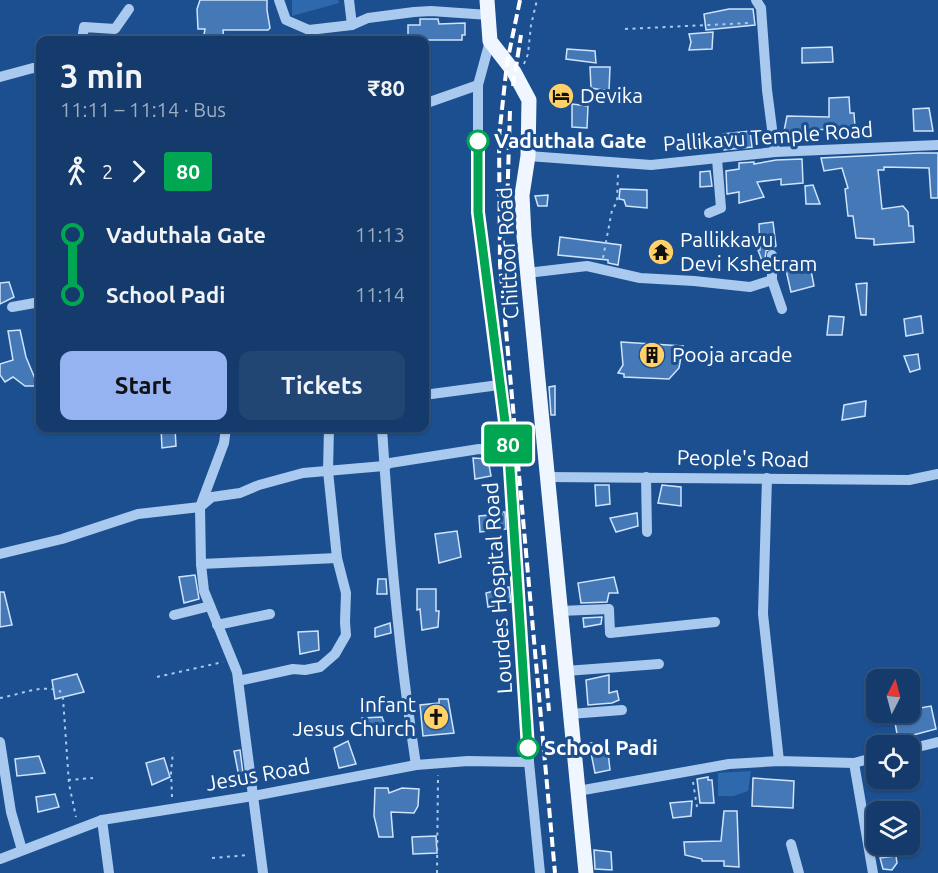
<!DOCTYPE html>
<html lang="en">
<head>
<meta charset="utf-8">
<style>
	body { margin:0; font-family:Ubuntu,sans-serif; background:#214673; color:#f1f3f6; height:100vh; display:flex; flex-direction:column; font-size:22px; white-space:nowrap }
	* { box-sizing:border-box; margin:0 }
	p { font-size:20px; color:#9dadc1 }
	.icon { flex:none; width:33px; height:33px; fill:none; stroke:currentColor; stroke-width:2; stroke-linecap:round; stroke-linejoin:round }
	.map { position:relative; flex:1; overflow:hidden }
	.details { position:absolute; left:36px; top:36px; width:393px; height:396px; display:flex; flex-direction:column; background:#143b6b; border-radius:12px; box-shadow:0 2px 4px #0004,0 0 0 2px #33557e }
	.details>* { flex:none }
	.badge { padding:0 12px; border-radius:4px; font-size:21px; line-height:39px }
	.needle { width:39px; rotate:6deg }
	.tools { position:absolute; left:866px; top:669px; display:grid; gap:12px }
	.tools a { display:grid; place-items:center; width:54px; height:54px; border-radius:12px; background:#143b6b; box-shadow:0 2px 4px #0004,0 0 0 2px #33557e; font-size:30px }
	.map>.badge { position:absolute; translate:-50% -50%; box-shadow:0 0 0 3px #fff }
	.legs { display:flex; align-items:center; gap:9px; height:66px; padding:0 24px; font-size:20px }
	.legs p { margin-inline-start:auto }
	.head { display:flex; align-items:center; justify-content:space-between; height:102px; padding:0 24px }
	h1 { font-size:33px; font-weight:600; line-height:45px }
	.action { display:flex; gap:12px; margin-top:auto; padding:12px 24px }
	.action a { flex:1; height:69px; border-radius:12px; background:#95b2f1; color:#111; font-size:24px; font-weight:600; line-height:69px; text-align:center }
	.action a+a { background:#214673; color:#f1f3f6 }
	ul { padding:0 24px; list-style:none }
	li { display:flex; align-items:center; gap:21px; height:60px; font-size:22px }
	li i { display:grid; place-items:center; width:9px; height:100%; margin:0 8px; background:currentColor }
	li i::after { content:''; width:15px; height:15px; margin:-8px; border:4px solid; border-radius:50%; background:#143b6b }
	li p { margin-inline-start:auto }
	li:first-child i { background:linear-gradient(#0000 50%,currentColor 0) }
	li:last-child i { background:linear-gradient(currentColor 50%,#0000 0) }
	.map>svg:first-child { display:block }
	.green { fill:#2e69ad }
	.building { fill:#4478b7; stroke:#cfe3fa; stroke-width:1.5 }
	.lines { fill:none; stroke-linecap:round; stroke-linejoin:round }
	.path { stroke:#a9c9ee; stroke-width:2; stroke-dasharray:3 4.5; stroke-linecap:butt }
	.minor { stroke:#a9c9ee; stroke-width:10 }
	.major { stroke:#f0f6ff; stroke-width:15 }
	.rail { stroke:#fff; stroke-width:4; stroke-dasharray:10 4.5; stroke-linecap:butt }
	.line-1-casing { stroke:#fff; stroke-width:14 }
	.line-1 { stroke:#00a651; stroke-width:9 }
	.stop-1-dot { fill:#fff; stroke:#00a651; stroke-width:3 }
	.labels { text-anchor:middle; stroke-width:6; stroke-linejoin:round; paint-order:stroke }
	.poi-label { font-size:21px; fill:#fff; stroke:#1b4f8f; text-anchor:start }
	.street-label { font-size:21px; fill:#fff; stroke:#1b4f8f }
	.stop-label { font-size:21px; font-weight:bold; fill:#fff; stroke:#1b4f8f; text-anchor:start }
</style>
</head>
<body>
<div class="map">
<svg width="938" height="873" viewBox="0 0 938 873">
	<rect width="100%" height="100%" fill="#1b4f8f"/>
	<g class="green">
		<polygon points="292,0 338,0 339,3 292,16"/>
		<polygon points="751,771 748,791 734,796 718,796 718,773"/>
	</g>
	<g class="building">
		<polygon points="200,0 267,0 267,10 270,28 268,30 223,30 224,40 203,40 205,29 198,29 197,9"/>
		<polygon points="729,9 753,9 755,25 706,30 704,14"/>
		<polygon points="420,19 438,19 439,24 465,23 465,35 462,35 462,40 408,40 408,25 420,25"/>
		<polygon points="713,32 712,49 689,50 691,42 689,34"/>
		<polygon points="832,47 833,62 802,63 802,48"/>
		<polygon points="567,49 595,51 596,63 566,59"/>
		<polygon points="590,67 610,67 609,91 591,88"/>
		<polygon points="849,97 850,113 854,113 855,127 835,129 784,131 787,116 829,117 829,98"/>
		<polygon points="572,104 588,106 587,128 572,127"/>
		<polygon points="929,108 933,131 914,131 913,109"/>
		<polygon points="750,131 752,147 724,150 723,134"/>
		<polygon points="919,153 938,153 938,198 931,198 929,168 884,167 884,170 878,170 882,209 903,206 908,212 909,226 913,226 914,242 874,245 874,239 856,238 853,216 848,216 845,189 848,188 842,168 824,171 821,158"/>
		<polygon points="802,159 803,183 781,185 781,179 757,182 764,197 739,203 739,192 727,194 726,171 739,169 739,163 754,162 754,164 776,160"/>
		<polygon points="710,171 712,186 700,187 700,172"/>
		<polygon points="813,185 820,204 806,204 805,186"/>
		<polygon points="620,189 647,190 647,208 626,206 624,200 619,199"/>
		<polygon points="548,195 547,206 538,206 535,196"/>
		<polygon points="773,222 776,246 766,251 764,266 758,250 760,250 759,224"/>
		<polygon points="560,237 621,245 618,265 608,263 608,260 558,255"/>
		<polygon points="810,265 814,286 791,292 786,270"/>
		<polygon points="9,282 14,297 0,304 0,283"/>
		<polygon points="867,283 866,315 861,315 856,284"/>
		<polygon points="829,316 844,317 842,335 827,335"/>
		<polygon points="921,316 923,333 906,336 904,319"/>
		<polygon points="20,330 26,357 38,386 25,386 13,377 5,382 0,375 0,364 13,360 8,331"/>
		<polygon points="621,342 683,346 679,368 669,379 624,377 624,374 618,373 623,365"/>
		<polygon points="918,354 920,369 910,372 904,356"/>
		<polygon points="555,386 555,415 551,415 549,387"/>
		<polygon points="866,401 865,416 842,420 844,405"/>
		<polygon points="161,428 175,428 176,446 162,448"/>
		<polygon points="473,458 488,459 491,476 475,479"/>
		<polygon points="595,485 609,485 610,504 596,506"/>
		<polygon points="662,485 681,487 681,506 658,503"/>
		<polygon points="502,512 505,512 506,529 480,532 479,516 502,514"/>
		<polygon points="637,513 638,526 616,532 610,518"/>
		<polygon points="457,531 461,557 439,563 435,534"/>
		<polygon points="195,575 199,599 184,603 179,577"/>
		<polygon points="614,577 618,593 609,593 607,602 581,603 578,583"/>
		<polygon points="378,579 386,579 387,594 377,594"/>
		<polygon points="509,587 511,602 488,607 486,593"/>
		<polygon points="417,589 436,589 436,611 439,611 438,627 422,630 420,609 417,610"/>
		<polygon points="0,592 4,592 12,625 0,627"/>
		<polygon points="602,617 601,624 584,627 583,618"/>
		<polygon points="390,623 391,633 375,637 375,628"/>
		<polygon points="318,631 319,650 300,654 298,632"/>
		<polygon points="77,674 84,692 55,699 52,680"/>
		<polygon points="609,675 609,693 617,691 619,700 612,703 588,705 586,680"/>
		<polygon points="439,699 448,699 454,733 423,736 420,705 439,703"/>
		<polygon points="931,706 936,729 898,739 893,712 909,712 909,710"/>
		<polygon points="382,717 388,733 364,733 362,718"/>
		<polygon points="348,741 356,764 339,768 334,748"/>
		<polygon points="589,743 607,743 610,770 595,773"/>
		<polygon points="240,750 244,781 240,782 234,751"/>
		<polygon points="39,756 45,773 17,776 15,759"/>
		<polygon points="164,758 170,777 152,785 146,763"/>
		<polygon points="708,777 708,780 712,780 714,803 700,803 697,779"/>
		<polygon points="753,778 794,781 793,808 752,806"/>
		<polygon points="375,788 388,788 389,793 402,788 419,789 418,806 414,813 391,812 393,837 379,837 374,816"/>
		<polygon points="55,794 59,807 38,812 36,797"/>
		<polygon points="692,801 691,816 673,818 670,803"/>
		<polygon points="724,811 737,811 739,867 724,866 724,861 702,861 702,859 685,855 684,842 721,841"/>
		<polygon points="436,836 437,853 413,854 412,837"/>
		<polygon points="594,850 611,852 612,870 595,869"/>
		<polygon points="896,856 897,863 892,870 883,869 880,858"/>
	</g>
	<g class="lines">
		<g class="path">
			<polyline points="625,29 750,23"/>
			<polyline points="524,64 528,54 531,25 537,0"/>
			<polyline points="603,258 612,210 617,202 618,173"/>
			<polyline points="157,677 223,662"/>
			<path d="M0,698C19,695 41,684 60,691L63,698L69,784L76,817"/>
			<polyline points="68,780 93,778"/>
			<polyline points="693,782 697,807"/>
			<polyline points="172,797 171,772 173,752"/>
			<polyline points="212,858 249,855"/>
			<polyline points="437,873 438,775"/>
		</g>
		<g class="minor">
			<polyline points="279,0 286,20 309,30 352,25 368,18 414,12 431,11 489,15"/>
			<polyline points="349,0 352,25"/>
			<polyline points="756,0 761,8 767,90 775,152"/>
			<polyline points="82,40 84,27 115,29 129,9"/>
			<polyline points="490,41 478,85 478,212 509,453 529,762 540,873"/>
			<polyline points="0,77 33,68 40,69"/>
			<polyline points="424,104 478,85"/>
			<polyline points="528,156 651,165 775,152 938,145"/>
			<polyline points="709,213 721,208 717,159"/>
			<polyline points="772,255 772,280 782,309"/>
			<polyline points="527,273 587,266 640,278 694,281 750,287 772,280"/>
			<polyline points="12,307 40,302"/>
			<polyline points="424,395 499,385"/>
			<polyline points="226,428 224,443 200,507 201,564 204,591 237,672 263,873"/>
			<path d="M382,428C389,541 399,653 416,765"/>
			<polyline points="547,477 909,480 938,474"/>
			<polyline points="646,477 647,532"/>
			<polyline points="767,478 763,614 779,761"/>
			<polyline points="0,554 62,539 138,514 200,507 212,497 240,493 259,485 303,473 384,466 390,463 479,449 509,453"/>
			<polyline points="201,564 337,558"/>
			<polyline points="560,611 609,609 610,633 715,622"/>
			<polyline points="174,615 210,606"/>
			<polyline points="217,625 270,614"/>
			<polyline points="566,671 659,664"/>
			<polyline points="238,681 293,669 305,670 320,667 335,654 346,635 345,622 346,593 337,558 328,471 329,428"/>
			<polyline points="570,714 622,710"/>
			<polyline points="0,742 11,812 22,850"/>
			<polyline points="909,749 938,742"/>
			<polyline points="854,763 873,873"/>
			<polyline points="578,791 729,764 779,761 854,763 876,757"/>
			<polyline points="102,820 109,873"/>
			<polyline points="791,844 799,873"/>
			<polyline points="0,859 102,820 253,796 416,765 468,761 529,762"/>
		</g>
		<polyline class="major" points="487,0 490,41 514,72 529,100 528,156 522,195 524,236 586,873"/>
		<g class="rail">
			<polyline points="520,0 507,63 499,137 500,264 555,873"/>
			<polyline points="513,86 521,35"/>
			<polyline points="507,208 510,110"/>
			<polyline points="543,645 549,711"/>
		</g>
	</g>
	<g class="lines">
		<g class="line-1-casing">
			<polyline id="line-1" points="478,141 478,212 509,453 528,748"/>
		</g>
		<use href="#line-1" class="line-1"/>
	</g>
	<defs>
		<g id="hotel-disc" transform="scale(1.35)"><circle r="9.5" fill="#ffd166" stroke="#1b4f8f"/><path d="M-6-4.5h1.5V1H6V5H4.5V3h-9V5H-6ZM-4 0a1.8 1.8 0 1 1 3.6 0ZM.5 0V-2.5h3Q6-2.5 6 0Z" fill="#111"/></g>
		<g id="temple-disc" transform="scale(1.35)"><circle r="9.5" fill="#ffd166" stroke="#1b4f8f"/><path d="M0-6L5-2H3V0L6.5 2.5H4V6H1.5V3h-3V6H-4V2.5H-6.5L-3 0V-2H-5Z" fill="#111"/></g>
		<g id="building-disc" transform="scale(1.35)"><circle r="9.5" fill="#ffd166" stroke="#1b4f8f"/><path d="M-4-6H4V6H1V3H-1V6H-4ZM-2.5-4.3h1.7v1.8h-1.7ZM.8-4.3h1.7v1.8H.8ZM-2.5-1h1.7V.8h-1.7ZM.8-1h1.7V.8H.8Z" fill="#111"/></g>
		<g id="church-disc" transform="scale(1.35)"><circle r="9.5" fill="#ffd166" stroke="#1b4f8f"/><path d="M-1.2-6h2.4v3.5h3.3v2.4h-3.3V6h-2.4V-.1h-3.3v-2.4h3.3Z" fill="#111"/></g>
	</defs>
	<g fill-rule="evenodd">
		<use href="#hotel-disc" x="561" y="96"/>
		<use href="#temple-disc" x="661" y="252"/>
		<use href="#building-disc" x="652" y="355"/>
		<use href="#church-disc" x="436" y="717"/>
	</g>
	<g class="stop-1-dot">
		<circle cx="478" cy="141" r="10"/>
		<circle cx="528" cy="748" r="10"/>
	</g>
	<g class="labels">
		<g class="poi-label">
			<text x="580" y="103">Devika</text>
			<text x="680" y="247">Pallikkavu<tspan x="680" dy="24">Devi Kshetram</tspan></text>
			<text x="672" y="362">Pooja arcade</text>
			<text x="416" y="712" text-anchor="end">Infant<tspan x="416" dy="24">Jesus Church</tspan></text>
		</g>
		<g class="street-label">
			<text transform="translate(768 137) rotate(-4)" y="7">Pallikavu Temple Road</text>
			<text transform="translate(508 253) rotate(-93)" y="7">Chittoor Road</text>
			<text transform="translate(743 459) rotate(1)" y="7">People's Road</text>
			<text transform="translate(498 588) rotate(-94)" y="7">Lourdes Hospital Road</text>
			<text transform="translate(258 775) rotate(-10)" y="7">Jesus Road</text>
		</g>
		<g class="stop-label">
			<text x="494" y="148">Vaduthala Gate</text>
			<text x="544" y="755">School Padi</text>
		</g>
	</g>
</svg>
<div class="tools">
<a><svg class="needle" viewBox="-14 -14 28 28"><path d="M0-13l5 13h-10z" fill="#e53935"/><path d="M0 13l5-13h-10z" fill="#9dadc1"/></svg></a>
<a><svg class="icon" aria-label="locate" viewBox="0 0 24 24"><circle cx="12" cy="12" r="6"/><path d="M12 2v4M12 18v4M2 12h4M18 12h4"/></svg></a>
<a><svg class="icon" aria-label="layers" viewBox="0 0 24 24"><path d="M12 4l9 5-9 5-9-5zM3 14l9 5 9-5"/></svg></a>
</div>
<b class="badge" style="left:508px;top:444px;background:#00a651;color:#fff">80</b>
<section class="details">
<div class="head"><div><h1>3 min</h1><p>11:11 – 11:14 · Bus</p></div><b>₹80</b></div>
<div class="legs"><svg class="icon" aria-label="walk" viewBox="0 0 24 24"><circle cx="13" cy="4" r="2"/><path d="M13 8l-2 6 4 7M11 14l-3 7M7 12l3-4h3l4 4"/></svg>2<svg class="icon" aria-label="forward" viewBox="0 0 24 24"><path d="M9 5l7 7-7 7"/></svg><b class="badge" style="background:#00a651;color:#fff">80</b></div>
<ul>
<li><i style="color:#00a651"></i><b>Vaduthala Gate</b><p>11:13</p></li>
<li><i style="color:#00a651"></i><b>School Padi</b><p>11:14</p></li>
</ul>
<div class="action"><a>Start</a><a>Tickets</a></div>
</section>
</div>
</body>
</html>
